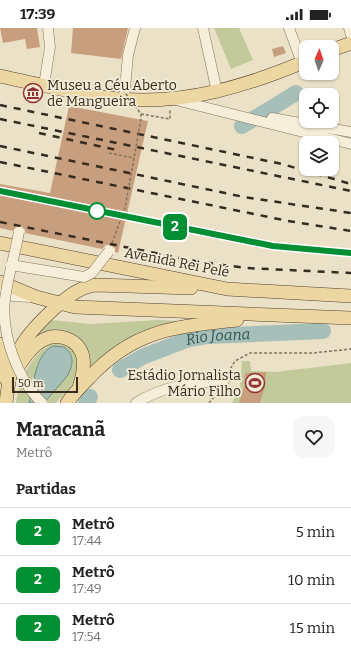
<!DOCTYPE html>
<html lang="pt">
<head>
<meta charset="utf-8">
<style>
	body { margin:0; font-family:Bitter,serif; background:#f6f6f6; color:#222; height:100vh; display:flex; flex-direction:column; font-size:15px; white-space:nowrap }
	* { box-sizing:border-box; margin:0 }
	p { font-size:13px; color:#767676 }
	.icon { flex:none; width:22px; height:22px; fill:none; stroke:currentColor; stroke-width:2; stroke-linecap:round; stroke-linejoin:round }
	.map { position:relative; height:375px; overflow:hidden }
	.sheet { display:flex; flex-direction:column; background:#fff; flex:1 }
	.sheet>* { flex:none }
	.badge { padding:0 8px; border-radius:6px; font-size:14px; line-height:26px }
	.needle { width:26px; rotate:2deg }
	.controls { position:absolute; left:299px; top:12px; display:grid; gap:8px }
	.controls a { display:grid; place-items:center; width:40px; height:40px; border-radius:8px; background:#fff; box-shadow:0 1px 3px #0004; font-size:20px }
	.scale { position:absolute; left:12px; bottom:10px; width:66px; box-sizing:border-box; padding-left:4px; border:2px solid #362b20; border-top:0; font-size:11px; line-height:14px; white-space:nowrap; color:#362b20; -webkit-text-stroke:3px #f3ebd5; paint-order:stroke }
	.map>.badge { position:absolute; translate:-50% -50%; box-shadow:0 0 0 2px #fff }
	h2 { padding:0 16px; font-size:15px; line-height:36px }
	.round { display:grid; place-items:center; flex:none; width:42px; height:42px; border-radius:12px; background:#f6f6f6 }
	.head { display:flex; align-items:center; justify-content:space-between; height:68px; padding:0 16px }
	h1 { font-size:19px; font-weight:700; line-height:30px }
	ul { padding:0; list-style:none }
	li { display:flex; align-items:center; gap:12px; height:48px; padding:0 16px; border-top:1px solid #e0e0e0 }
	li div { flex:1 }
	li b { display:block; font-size:15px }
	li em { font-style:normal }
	li .badge { min-width:44px; font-weight:700; text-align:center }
	.status { display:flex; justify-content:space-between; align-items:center; height:28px; padding:0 20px; background:#fff; direction:ltr }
	.status svg { height:11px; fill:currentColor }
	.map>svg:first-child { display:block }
	.green { fill:#c2c99b }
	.water { fill:#a7bfb9; stroke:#6e8d86 }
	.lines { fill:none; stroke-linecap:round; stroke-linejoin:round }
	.river { stroke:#a7bfb9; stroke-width:16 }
	.building { fill:#c79f7e }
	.minor-casing { stroke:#85745d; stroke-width:11 }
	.major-casing { stroke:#534231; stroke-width:14 }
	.path { stroke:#85745d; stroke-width:1.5; stroke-dasharray:3 2; stroke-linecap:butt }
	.minor { stroke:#f6eed9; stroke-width:10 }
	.major { stroke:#ecd6a1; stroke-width:13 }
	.rail { stroke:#362b20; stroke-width:2.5; stroke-dasharray:7 7; stroke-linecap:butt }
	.minor-bridge-casing { stroke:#85745d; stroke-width:11; stroke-linecap:butt }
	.path-bridge { stroke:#85745d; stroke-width:1.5; stroke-dasharray:3 2; stroke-linecap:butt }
	.minor-bridge { stroke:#f6eed9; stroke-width:10 }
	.line-casing { stroke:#fff; stroke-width:9 }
	.line { stroke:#028f34; stroke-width:6 }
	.stop-dot { fill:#fff; stroke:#028f34; stroke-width:2 }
	.labels { text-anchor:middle; stroke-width:3.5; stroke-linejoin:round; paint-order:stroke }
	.poi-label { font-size:14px; fill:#362b20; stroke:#f3ebd5; text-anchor:start }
	.street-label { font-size:14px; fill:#362b20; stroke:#f3ebd5 }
	.water-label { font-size:15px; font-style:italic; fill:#305554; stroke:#f3ebd5 }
</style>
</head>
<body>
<div class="status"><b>17:39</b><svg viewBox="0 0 49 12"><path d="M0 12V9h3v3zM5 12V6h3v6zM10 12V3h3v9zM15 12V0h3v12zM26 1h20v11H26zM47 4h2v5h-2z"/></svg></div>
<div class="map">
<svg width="351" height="375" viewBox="0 0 351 375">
	<rect width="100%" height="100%" fill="#ebe1c6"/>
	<g class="green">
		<polygon points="214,0 239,0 253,32 231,41"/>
		<path d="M51,292L91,296L159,292L179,293C141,302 117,313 88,341L77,313L27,316Z"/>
		<path d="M53,315C73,315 83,332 76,350C72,359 62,367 56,375H16C19,352 32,325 53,315Z"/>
		<polygon points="242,333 250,333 251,343 276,344 351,335 351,375 232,375 240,359"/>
	</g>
	<path class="water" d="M54,318L64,319C75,327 73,336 68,347L44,375H29C33,358 36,323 54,318Z"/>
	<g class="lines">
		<g class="river">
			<polyline points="242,98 296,65"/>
			<path id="s1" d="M120,342L142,329L186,312L208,308L323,303"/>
			<polyline points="86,375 90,369"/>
		</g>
	</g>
	<g class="building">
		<polygon points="0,0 37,0 40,19 27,21 25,11 3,15"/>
		<polygon points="73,0 128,0 121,31 71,25"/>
		<polygon points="283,18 286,25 274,29 272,21"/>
		<polygon points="69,78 148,93 118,225 115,224 115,220 110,217 106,217 102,221 25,205 25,202 21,198 17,198 13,203 0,200 0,156 50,165"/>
		<polygon points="266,344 265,358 260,375 239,375 244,359 245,345"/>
	</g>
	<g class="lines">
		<g class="minor-casing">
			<g id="minor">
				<polyline points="203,0 217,64"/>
				<polyline points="289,0 302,35"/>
				<polyline points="349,0 351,7"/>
				<polyline points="44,57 50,19 48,0"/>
				<polyline points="124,71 128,27 135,0"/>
				<polyline points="176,72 351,116"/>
				<polyline points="272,90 351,104"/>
				<polyline points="0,264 13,268 29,269"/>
				<path d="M136,375C163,358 193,354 224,353"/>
			</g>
		</g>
		<g class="major-casing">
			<g id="major">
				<polyline points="332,22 351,15"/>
				<path d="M0,48C38,56 81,67 120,71C184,77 247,58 306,33"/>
				<polyline points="0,215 227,261 351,268"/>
				<polyline points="0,254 36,269 75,279 351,290"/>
				<polyline points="0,316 6,351"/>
				<path d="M16,342C23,331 31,319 43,312C58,304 79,311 83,329C85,339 82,350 79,360"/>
				<path d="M6,375C11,327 21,310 57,278C69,268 81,258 97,257L191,260"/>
				<path d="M67,375C73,366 81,358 89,350C134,301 175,299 237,292"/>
			</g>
		</g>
		<g class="path">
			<polyline points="112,60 113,56 117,56"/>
			<polyline points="141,86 170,91 170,82"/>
			<polyline points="109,125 134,130"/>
			<polyline points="228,345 235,333 250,325 313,325 351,321"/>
			<polyline points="209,375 219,363"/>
		</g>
		<use href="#minor" class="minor"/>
		<use href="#major" class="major"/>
		<g class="rail">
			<polyline points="0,77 282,136 351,156"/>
			<polyline points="0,91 351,163"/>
			<polyline points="39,105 117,122"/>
			<polyline points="0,118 244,169 351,185"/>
			<polyline points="0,134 288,193 351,203"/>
			<polyline points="0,163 273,218 351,225"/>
			<polyline points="0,194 195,233 246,240 351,245"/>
		</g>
		<g class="minor-bridge-casing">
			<g id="minor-bridge">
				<path d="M19,204C15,226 8,248 5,271C1,306 17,351 42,375"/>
				<polyline points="11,237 84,249 92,245 109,223"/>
			</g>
		</g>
		<polyline class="path-bridge" points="112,215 125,180 141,91 141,86 117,54"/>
		<use href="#minor-bridge" class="minor-bridge"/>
	</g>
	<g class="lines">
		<g class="line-casing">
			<polyline id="line" points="0,163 273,218 351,225"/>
		</g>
		<use href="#line" class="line"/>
	</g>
	<defs>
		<g id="museum-ring" transform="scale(1)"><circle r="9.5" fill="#f3ebd5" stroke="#903331" stroke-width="1.5"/><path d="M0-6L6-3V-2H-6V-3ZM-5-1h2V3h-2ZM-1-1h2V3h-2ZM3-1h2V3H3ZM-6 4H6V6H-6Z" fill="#903331"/></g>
		<g id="stadium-ring" transform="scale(1)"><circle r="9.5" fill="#f3ebd5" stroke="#903331" stroke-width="1.5"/><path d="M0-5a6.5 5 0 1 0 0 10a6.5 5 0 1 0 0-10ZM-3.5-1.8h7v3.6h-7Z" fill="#903331"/></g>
	</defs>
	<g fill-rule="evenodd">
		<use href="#museum-ring" x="33" y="65"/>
		<use href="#stadium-ring" x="255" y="355"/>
	</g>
	<circle class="stop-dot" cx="97" cy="183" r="8"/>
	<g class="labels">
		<g class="poi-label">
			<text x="47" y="62">Museu a Céu Aberto<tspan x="47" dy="16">de Mangueira</tspan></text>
			<text x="241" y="352" text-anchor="end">Estádio Jornalista<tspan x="241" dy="16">Mário Filho</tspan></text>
		</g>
		<g class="street-label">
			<text transform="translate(177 234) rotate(11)" y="5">Avenida Rei Pelé</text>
		</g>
		<g class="water-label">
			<text dy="5" stroke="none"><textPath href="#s1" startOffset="105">Rio Joana</textPath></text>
		</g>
	</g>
</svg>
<div class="controls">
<a><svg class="needle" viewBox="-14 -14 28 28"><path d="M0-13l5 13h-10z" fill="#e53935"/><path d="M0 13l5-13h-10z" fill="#767676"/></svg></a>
<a><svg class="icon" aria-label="locate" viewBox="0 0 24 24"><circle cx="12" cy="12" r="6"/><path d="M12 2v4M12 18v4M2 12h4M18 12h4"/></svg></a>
<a><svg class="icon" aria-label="layers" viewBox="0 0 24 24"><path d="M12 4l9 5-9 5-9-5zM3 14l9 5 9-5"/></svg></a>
</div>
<div class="scale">50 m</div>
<b class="badge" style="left:175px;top:199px;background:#028f34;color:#fff">2</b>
</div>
<section class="sheet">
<div class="head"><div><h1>Maracanã</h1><p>Metrô</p></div><a class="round"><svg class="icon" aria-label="heart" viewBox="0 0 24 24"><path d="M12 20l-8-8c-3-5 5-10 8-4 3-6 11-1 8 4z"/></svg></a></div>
<h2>Partidas</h2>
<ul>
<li><span class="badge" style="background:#028f34;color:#fff">2</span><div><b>Metrô</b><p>17:44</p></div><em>5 min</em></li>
<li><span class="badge" style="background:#028f34;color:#fff">2</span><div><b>Metrô</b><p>17:49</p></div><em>10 min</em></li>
<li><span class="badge" style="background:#028f34;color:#fff">2</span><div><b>Metrô</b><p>17:54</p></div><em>15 min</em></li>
</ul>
</section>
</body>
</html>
